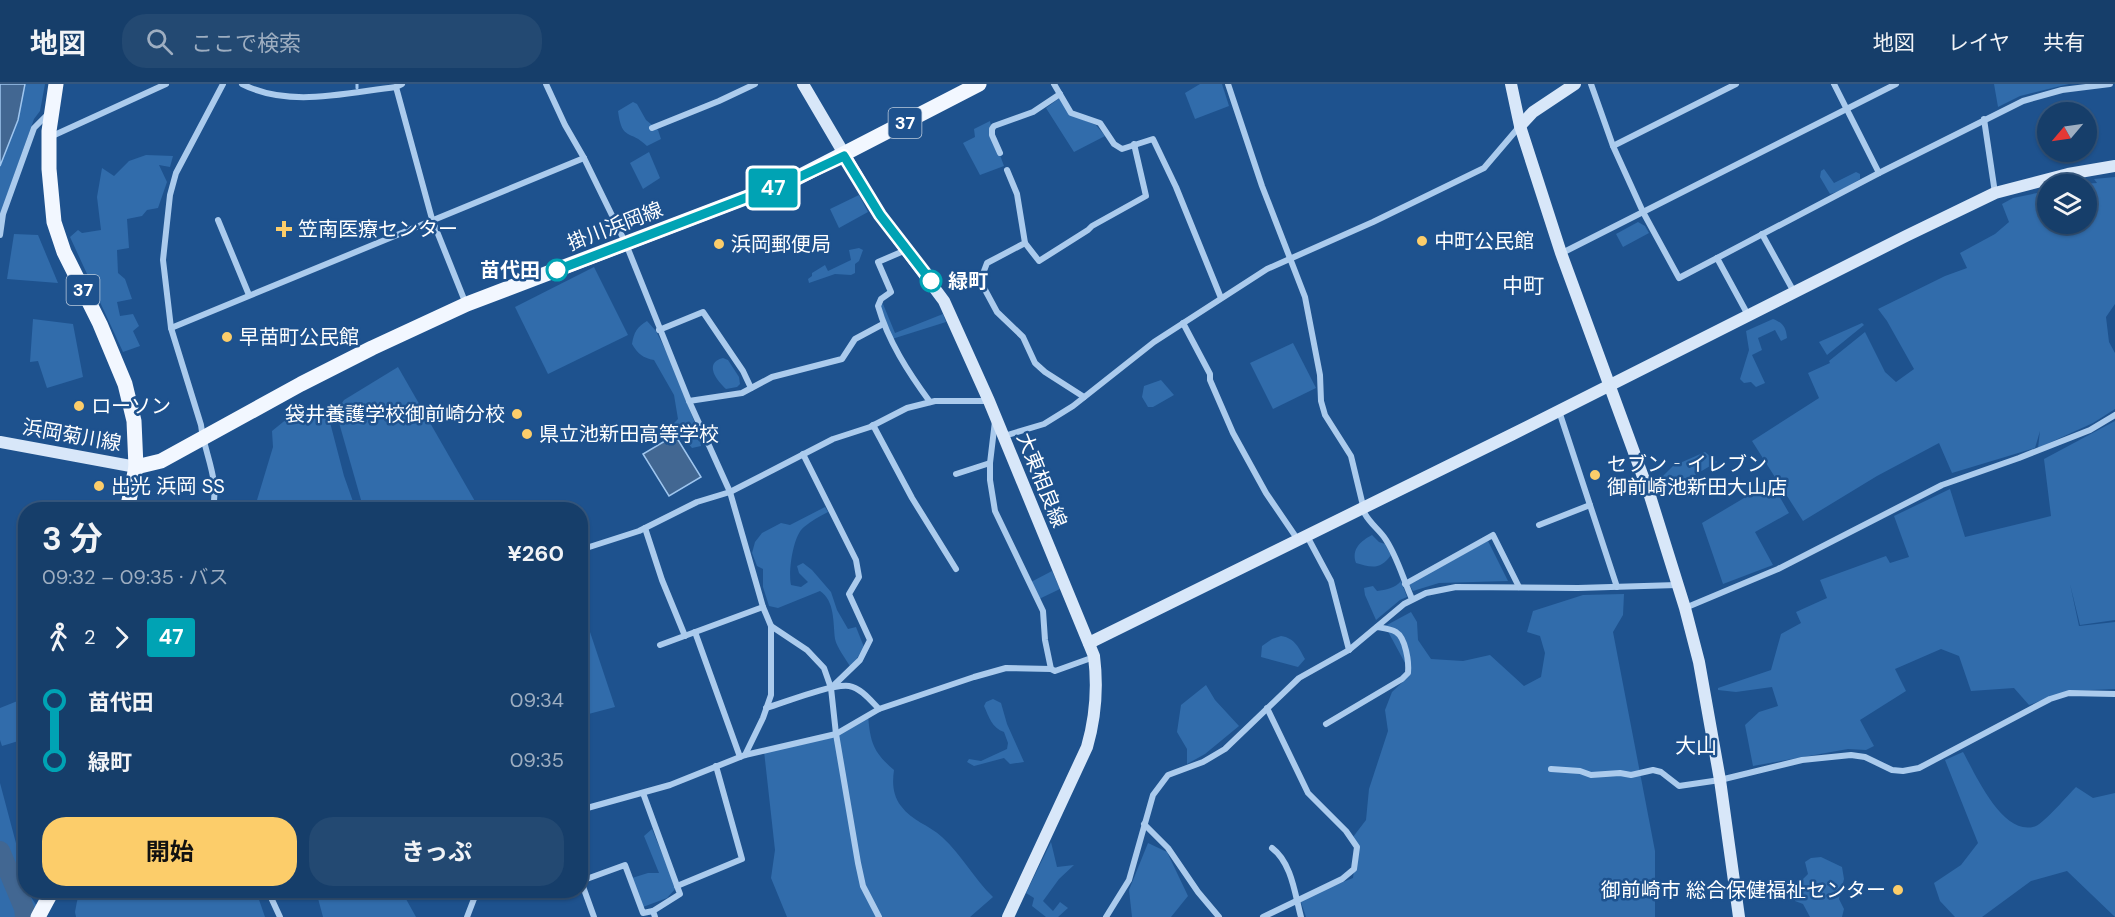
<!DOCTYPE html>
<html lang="ja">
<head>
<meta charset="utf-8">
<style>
	body { margin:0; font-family:"DM Sans","Noto Sans JP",sans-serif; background:#234972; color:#f1f3f6; height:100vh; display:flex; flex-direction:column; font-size:22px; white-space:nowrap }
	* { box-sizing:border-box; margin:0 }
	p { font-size:20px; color:#9eaec1 }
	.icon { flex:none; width:33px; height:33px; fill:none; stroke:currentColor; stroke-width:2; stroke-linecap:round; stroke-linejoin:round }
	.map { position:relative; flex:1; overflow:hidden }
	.side { position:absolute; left:18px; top:418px; width:570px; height:396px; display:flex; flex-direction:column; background:#163e6a; border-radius:24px; box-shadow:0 2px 4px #0004,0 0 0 2px #35577e }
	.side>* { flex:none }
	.badge { padding:0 12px; border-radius:4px; font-size:21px; line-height:39px }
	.needle { width:39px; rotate:241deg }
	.controls { position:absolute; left:2037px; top:18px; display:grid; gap:12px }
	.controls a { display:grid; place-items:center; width:60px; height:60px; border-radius:50%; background:#163e6a; box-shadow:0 2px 4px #0004,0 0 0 2px #35577e; font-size:30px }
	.map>.badge { position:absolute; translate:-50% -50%; box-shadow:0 0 0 3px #fff }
	.legs { display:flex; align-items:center; gap:9px; height:66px; padding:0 24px; font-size:20px }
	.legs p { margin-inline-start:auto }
	.summary { display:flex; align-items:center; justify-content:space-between; height:102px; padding:0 24px }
	h1 { font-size:33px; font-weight:700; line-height:45px }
	.primary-button { display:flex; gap:12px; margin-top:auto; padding:12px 24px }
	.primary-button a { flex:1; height:69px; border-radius:24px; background:#fccd6a; color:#111; font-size:24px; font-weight:700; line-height:69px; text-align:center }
	.primary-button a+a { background:#234972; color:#f1f3f6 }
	ul { padding:0 24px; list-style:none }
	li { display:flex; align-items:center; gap:21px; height:60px; font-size:22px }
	li i { display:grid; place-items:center; width:9px; height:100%; margin:0 8px; background:currentColor }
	li i::after { content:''; width:15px; height:15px; margin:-8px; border:4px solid; border-radius:50%; background:#163e6a }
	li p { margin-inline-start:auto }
	li:first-child i { background:linear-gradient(#0000 50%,currentColor 0) }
	li:last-child i { background:linear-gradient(currentColor 50%,#0000 0) }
	header { display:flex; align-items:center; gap:36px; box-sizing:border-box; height:84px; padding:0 30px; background:#163e6a; border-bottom:2px solid #35577e }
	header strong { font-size:28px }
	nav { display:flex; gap:33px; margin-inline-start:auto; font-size:21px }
	.search { width:420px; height:54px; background:#234972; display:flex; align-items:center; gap:15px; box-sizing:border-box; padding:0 21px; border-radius:24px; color:#9eaec1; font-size:22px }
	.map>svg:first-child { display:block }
	.green { fill:#316cab }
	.water { fill:#426792; stroke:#9fc6ef; stroke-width:1.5 }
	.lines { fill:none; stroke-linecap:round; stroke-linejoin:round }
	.stream { stroke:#9fc6ef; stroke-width:3 }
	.river { stroke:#426792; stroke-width:20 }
	.street { stroke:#abcbed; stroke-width:6 }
	.secondary { stroke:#d8e7f9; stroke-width:12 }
	.primary { stroke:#f2f7ff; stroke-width:15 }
	.line-1-casing { stroke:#fff; stroke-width:14 }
	.line-1 { stroke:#00a3b4; stroke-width:9 }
	.poi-dot { fill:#fccd6a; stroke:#1e528e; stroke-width:2 }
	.stop-1-dot { fill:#fff; stroke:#00a3b4; stroke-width:3 }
	.labels { text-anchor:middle; stroke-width:5; stroke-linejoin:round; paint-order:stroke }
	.shield { fill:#1e528e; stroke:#bccbdd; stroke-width:1.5 }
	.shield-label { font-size:18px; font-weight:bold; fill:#fff }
	.street-label { font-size:20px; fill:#fff; stroke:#1e528e }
	.poi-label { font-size:20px; fill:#fff; stroke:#1e528e; text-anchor:start }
	.stop-label { font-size:20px; font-weight:bold; fill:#fff; stroke:#1e528e; text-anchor:end }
	.neighbourhood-label { font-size:21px; fill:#fff; stroke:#1e528e }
</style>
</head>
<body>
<header>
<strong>地図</strong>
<div class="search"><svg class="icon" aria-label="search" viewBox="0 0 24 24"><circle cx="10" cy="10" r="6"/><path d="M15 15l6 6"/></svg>ここで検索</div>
<nav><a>地図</a><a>レイヤ</a><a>共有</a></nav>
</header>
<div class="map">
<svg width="2115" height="833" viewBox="0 0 2115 833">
	<rect width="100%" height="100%" fill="#1e528e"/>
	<g class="green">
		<polygon points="0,0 45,0 40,27 34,35 6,114 0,137"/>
		<polygon points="1200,0 1222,0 1229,22 1195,35 1185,9"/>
		<polygon points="1994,0 2069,0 2020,12 1998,23"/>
		<polygon points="1061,13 1074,32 1096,41 1105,52 1074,68 1046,24"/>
		<path d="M633,18L637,20L646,36L658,46L661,55L647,62C630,45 622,58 618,27Z"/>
		<polygon points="990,37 993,52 1004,82 980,91 963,59 975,53 974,45"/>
		<polygon points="649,68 660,94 643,105 630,79"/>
		<polygon points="146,71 173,72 170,83 159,81 167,98 158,124 147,126 142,132 127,135 129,164 117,166 118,189 125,195 132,215 117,218 120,232 133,230 139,242 133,247 140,262 123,268 70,153 78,146 82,149 101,146 97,113 102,84 114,92 129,77"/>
		<polygon points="1824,85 1834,99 1856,88 1860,90 1860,95 1840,107 1830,110 1820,93 1821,87"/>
		<polygon points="2115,93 2115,220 2106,233 2109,258 2115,269 2115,325 2093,339 2038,364 2040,347 2035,364 1952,389 1939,359 1877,392 1803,437 1752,357 1819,314 1808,289 1830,279 1829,277 1865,248 1885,288 1896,298 1914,285 1887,237 1878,225 1945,192 1967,184 1960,169 1995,150 2009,138 2002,120 2013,114 2047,107 2048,140 2086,140 2086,100 2083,100 2097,99 2094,95"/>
		<polygon points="859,111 868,128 839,144 830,125"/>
		<polygon points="1638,138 1645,142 1649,149 1623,163 1616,150"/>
		<polygon points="14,150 38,151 58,199 7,195"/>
		<polygon points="859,164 863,166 859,177 855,180 855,189 851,191 835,190 809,199 808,195 812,192 812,189 825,181 828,187 851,176 849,166"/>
		<polygon points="594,183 628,251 548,290 515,223"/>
		<polygon points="883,220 895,249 943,230 946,238 892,255 879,221"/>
		<polygon points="33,235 73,240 83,293 47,304 38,277 30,278"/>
		<path d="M1773,235C1783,239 1786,243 1787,254L1781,257L1775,246L1758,254L1762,266L1752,271L1765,299L1756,303L1751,298L1744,299L1740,295L1749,266L1746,247Z"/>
		<path d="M647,237L656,247L669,273L700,352L701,362L692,364L672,341L678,335L674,311L654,276C643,274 638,270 632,260C634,248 637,243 647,237Z"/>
		<polygon points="1862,239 1864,241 1827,271 1819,258"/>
		<polygon points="1293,259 1316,304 1273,325 1250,279"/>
		<path d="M723,274L728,276L739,293L740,300L737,303L726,305C717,297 703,279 723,274Z"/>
		<polygon points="398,283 480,426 365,426 363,423 336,328 344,316"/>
		<polygon points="1161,296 1174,311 1153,323 1148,323 1142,313 1144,302"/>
		<polygon points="326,323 344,392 356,426 254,426 273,363 272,347 288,334"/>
		<polygon points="2115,337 2115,536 2080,541 2070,500 2079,542 2115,538 2115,605 2067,607 2029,621 2014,604 1971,607 1959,572 1941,565 1895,585 1906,607 1860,636 1874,662 1866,666 1848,665 1753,682 1745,641 1759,628 1778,622 1772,603 1736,608 1718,606 1718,604 1771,586 1781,550 1801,539 1796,528 1827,514 1820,496 1886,472 1890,479 1909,473 1894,432 1950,405 1965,453 2051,432 2044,375"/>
		<polygon points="1705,368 1717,378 1693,392 1664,402 1659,396 1673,382"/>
		<polygon points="1771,398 1789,429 1755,448 1773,481 1723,500 1702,439"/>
		<path d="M825,423L828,428C820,432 811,437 804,443C793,451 788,488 791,501L801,503L808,498L799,489L797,482L803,479L812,486L831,508L837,526L848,545L856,543L864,563L851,584C846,575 837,564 835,555C833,538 835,517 820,507L778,524L769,522L763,503V485L757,482L752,469L755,458L762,449L781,439L790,441Z"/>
		<path d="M1372,451L1379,458L1385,460L1391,471C1380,487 1370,483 1356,479C1351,465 1361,457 1372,451Z"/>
		<polygon points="1488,457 1508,497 1439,499 1413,507 1409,500"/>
		<polygon points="1052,487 1060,505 1039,515 1031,498"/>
		<path d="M1401,497L1407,513L1400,516L1376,536L1365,511L1364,504L1373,502L1377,507C1386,506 1395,504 1401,497Z"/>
		<polygon points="1624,510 1623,531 1613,548 1655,767 1655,833 1306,833 1300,815 1353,794 1357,764 1353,753 1366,736 1369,705 1388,647 1385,626 1392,608 1411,590 1385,542 1411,528 1417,538 1418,556 1431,575 1463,577 1490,571 1524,602 1541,593 1545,569 1540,552 1527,548 1533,527 1583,511"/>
		<polygon points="580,518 615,623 581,632 580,632"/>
		<path d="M1281,552C1295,554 1299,564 1305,575L1298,583L1261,573L1262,562L1272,555Z"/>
		<polygon points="1206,601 1215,616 1239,642 1205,670 1187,680 1187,665 1177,648 1181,621"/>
		<polygon points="25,614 25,655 2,662 0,656 0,624"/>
		<path d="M993,615L1001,619L1007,640L1024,678L1010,680L1004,674L974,682L967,678L969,675L981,677L1007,665L1008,659L1004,648C992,644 989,633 984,622L986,618Z"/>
		<path d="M868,630C870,658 873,668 894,686C892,700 893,711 901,722C912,737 929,741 942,753C962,771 974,795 993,813L970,833H787L771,794L775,766L764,667L836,653Z"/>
		<path d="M1963,668C1976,691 2003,754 2036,742C2045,738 2068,711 2076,703L2093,714L2115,709V833L2067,787L2031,797L1982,833H1955L1940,817L1934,799L1961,781L1978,759L1945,676Z"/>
		<polygon points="0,699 25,793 26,807 29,807 31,813 44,833 0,833"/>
		<polygon points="652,745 676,804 667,814 643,823 632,794 648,789 659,789 644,752"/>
		<polygon points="1051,758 1057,783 1074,781 1059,795 1043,817 1053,827 1060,818 1068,824 1058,833 1046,833 1032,822 1034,814 1026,809"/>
		<polygon points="1148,759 1167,768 1188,812 1171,833 1132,833 1129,806"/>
		<polygon points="1821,773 1842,783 1844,795 1839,815 1844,825 1842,833 1810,833 1803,820 1795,817 1797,801 1808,790 1805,778 1811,774"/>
		<polygon points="79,807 256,807 265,833 76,833 75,828"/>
		<polygon points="316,807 414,807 406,815 416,833 323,833"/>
	</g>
	<g class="water">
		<polygon points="0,0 25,0 18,36 0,82"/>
		<polygon points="675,351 701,393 669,412 643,370"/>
	</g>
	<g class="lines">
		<polyline class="stream" points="357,4 357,0"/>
		<polyline class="river" points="0,767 24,824 25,833"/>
		<g class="street">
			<path d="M242,0C289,24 345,9 396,3"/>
			<polyline points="402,0 396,3 432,135 466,220"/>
			<polyline points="546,0 565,41 584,74 626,160 689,317 730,408 763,523 771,542 807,566 824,584 831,604 836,650 858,779 863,802 879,833"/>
			<polyline points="1054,0 1071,29 1100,39 1114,60 1122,65 1153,55 1176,103 1221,214"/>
			<path d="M1228,0L1262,102L1305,213L1320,291L1321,317L1325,331L1351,372L1365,430C1370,439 1378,445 1384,453C1397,471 1403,495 1412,515"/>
			<polyline points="1591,0 1613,62 1643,128 1679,194 1879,89 2023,17 2062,6 2110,0"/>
			<polyline points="1834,0 1879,89"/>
			<polyline points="1984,35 1995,109"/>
			<polyline points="652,44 719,17 755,0"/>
			<polyline points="50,53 166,0"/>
			<polyline points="1613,62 1736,0"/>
			<polyline points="1000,69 992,51 992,45 994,42 1033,28 1060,10"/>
			<polyline points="1007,86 1017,110 1025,159 987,179 984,187 983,202 997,228 1023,253 1035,279 1045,288 1084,313"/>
			<polyline points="218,136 249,211"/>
			<polyline points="1762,150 1794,208"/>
			<polyline points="0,151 3,130 34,44 49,29"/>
			<polyline points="1025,159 1039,177 1088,146 1092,142 1146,112 1134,60"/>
			<path d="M906,166L878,178L891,208L881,215L878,222C888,257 908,288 930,318"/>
			<polyline points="1562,169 1896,0"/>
			<polyline points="1717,174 1748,231"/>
			<polyline points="1183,239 1210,290 1210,296 1233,349 1266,409 1298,456"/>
			<polyline points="171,244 584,74"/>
			<polyline points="659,246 703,228 743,287 751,304"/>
			<polyline points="689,317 742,309 772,293 842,275 855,255 883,240"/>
			<polyline points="1559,327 1617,503"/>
			<polyline points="995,337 990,379 990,396 995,427 1043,527 1045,556 1051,585"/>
			<polyline points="873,341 912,414 956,485"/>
			<polyline points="1004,352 1044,340 1073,322 1154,258 1267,185 1373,138 1484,84 1519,43"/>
			<polyline points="803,370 856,476 859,493 849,510 870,556 860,576 831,604"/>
			<polyline points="956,390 990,379"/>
			<path d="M212,426C221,398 204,369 201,341L171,244L163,176L170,111L176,89L223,0"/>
			<polyline points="1539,441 1590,421"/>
			<polyline points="645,444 662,496 685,552"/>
			<polyline points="1307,452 1331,497 1349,566"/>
			<polyline points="580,466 639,447 697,418 730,408 833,355 870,343 907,324 935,317 989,317"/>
			<polyline points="1405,500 1493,451 1519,503"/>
			<polyline points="1685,524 1778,485 1942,401 2019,374 2090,346 2115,331"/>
			<polyline points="695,548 740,673"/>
			<polyline points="660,561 763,523"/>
			<path d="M766,624C786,618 830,600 849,602C861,604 871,617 879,625"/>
			<path d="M1326,640L1402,595L1408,589C1409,579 1406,554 1396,548C1391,545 1383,544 1377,543"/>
			<polyline points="745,671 763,634 771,611 771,542"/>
			<polyline points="1551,685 1580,687 1591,691 1620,689 1631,691 1653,686 1661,688 1679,702 1720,696 1802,676 1851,671 1865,673 1892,686 1903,687 1919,684 2050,615 2069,609 2115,610"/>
			<polyline points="643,709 680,810 653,827 655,833"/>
			<polyline points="580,726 670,701 745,671 836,650 879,625 974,593 1006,584 1051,585 1055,587 1094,573"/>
			<polyline points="1144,740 1168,764 1198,808 1219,833"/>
			<path d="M1272,764C1292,779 1295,811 1301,833"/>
			<polyline points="677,802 742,775 716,682"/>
			<polyline points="268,807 280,833"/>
			<polyline points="467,833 477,807"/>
			<polyline points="594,833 581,797 625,781 643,829 653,827"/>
			<polyline points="1106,833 1129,796 1153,711 1168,691 1203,678 1225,665 1299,594 1349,566 1404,520 1426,509 1456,503 1578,504 1677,501"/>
			<polyline points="1263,833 1342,795 1354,785 1357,763 1346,747 1308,709 1267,624"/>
		</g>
		<g class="secondary">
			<path d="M803,0L880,131L944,217L989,317L1094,572C1098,604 1096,632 1087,663L1008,833"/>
			<polyline points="1511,0 1520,42 1561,169 1650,412 1685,524 1699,578 1720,696 1739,833"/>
			<polyline points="1520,42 1533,28 1575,0"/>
			<polyline points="0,358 136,383"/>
			<polyline points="1089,559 1513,350 1906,152 1995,109 2068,90 2115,82"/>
		</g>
		<g class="primary">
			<polyline points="56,0 49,47 49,85 54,138 64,168 100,240 125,300 134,337 136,383 127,426"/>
			<polyline points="136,383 161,377 301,300 372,264 467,220 795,95 979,0"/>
			<polyline points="38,833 52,807"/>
		</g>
	</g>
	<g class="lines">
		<g class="line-1-casing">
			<polyline id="line-1" points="557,186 795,95 844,72 880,131 931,197"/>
		</g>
		<use href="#line-1" class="line-1"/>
	</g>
	<g class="poi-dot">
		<path d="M281 136h6v6h6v6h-6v6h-6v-6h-6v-6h6z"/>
		<circle cx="1422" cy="157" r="6"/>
		<circle cx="719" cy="160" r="6"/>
		<circle cx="227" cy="253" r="6"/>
		<circle cx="79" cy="322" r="6"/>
		<circle cx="517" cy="330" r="6"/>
		<circle cx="527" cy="350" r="6"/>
		<circle cx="1595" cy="391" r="6"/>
		<circle cx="99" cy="402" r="6"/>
		<circle cx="1898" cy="806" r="6"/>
	</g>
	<g class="stop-1-dot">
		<circle cx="557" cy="186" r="10"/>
		<circle cx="931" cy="197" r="10"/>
	</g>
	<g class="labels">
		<g class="shield">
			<rect x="888.5" y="24" width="33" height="30" rx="4.5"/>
			<rect x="66.5" y="191" width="33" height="30" rx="4.5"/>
		</g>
		<g class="shield-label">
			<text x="905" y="45">37</text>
			<text x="83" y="212">37</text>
		</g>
		<g class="street-label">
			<text transform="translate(615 142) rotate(-21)" y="7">掛川浜岡線</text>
			<text transform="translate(72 351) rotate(10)" y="7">浜岡菊川線</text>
			<text transform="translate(1042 396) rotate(68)" y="7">大東相良線</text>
		</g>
		<g class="poi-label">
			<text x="298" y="152">笠南医療センター</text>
			<text x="1434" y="164">中町公民館</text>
			<text x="731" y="167">浜岡郵便局</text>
			<text x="239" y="260">早苗町公民館</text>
			<text x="91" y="329">ローソン</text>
			<text x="505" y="337" text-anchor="end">袋井養護学校御前崎分校</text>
			<text x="539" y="357">県立池新田高等学校</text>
			<text x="1607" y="387">セブン‐イレブン<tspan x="1607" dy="23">御前崎池新田大山店</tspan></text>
			<text x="111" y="409">出光 浜岡 SS</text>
			<text x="1886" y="813" text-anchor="end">御前崎市 総合保健福祉センター</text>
		</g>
		<g class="stop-label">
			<text x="540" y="193">苗代田</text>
			<text x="948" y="204" text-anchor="start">緑町</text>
		</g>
		<g class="neighbourhood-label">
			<text x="1523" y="209">中町</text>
			<text x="1696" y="669">大山</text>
		</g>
	</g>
</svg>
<div class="controls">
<a><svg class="needle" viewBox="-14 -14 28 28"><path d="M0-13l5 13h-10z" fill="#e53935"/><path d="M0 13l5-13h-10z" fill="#9eaec1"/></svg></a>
<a><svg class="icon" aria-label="layers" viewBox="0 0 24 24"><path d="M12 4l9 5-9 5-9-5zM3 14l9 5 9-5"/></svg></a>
</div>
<b class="badge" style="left:773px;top:104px;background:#00a3b4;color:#fff">47</b>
<section class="side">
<div class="summary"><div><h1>3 分</h1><p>09:32 – 09:35 · バス</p></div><b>¥260</b></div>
<div class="legs"><svg class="icon" aria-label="walk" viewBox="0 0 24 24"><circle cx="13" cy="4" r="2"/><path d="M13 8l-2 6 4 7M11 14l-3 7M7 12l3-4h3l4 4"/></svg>2<svg class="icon" aria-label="forward" viewBox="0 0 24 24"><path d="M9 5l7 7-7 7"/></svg><b class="badge" style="background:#00a3b4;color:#fff">47</b></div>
<ul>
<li><i style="color:#00a3b4"></i><b>苗代田</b><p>09:34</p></li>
<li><i style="color:#00a3b4"></i><b>緑町</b><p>09:35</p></li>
</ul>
<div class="primary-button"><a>開始</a><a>きっぷ</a></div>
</section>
</div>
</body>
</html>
